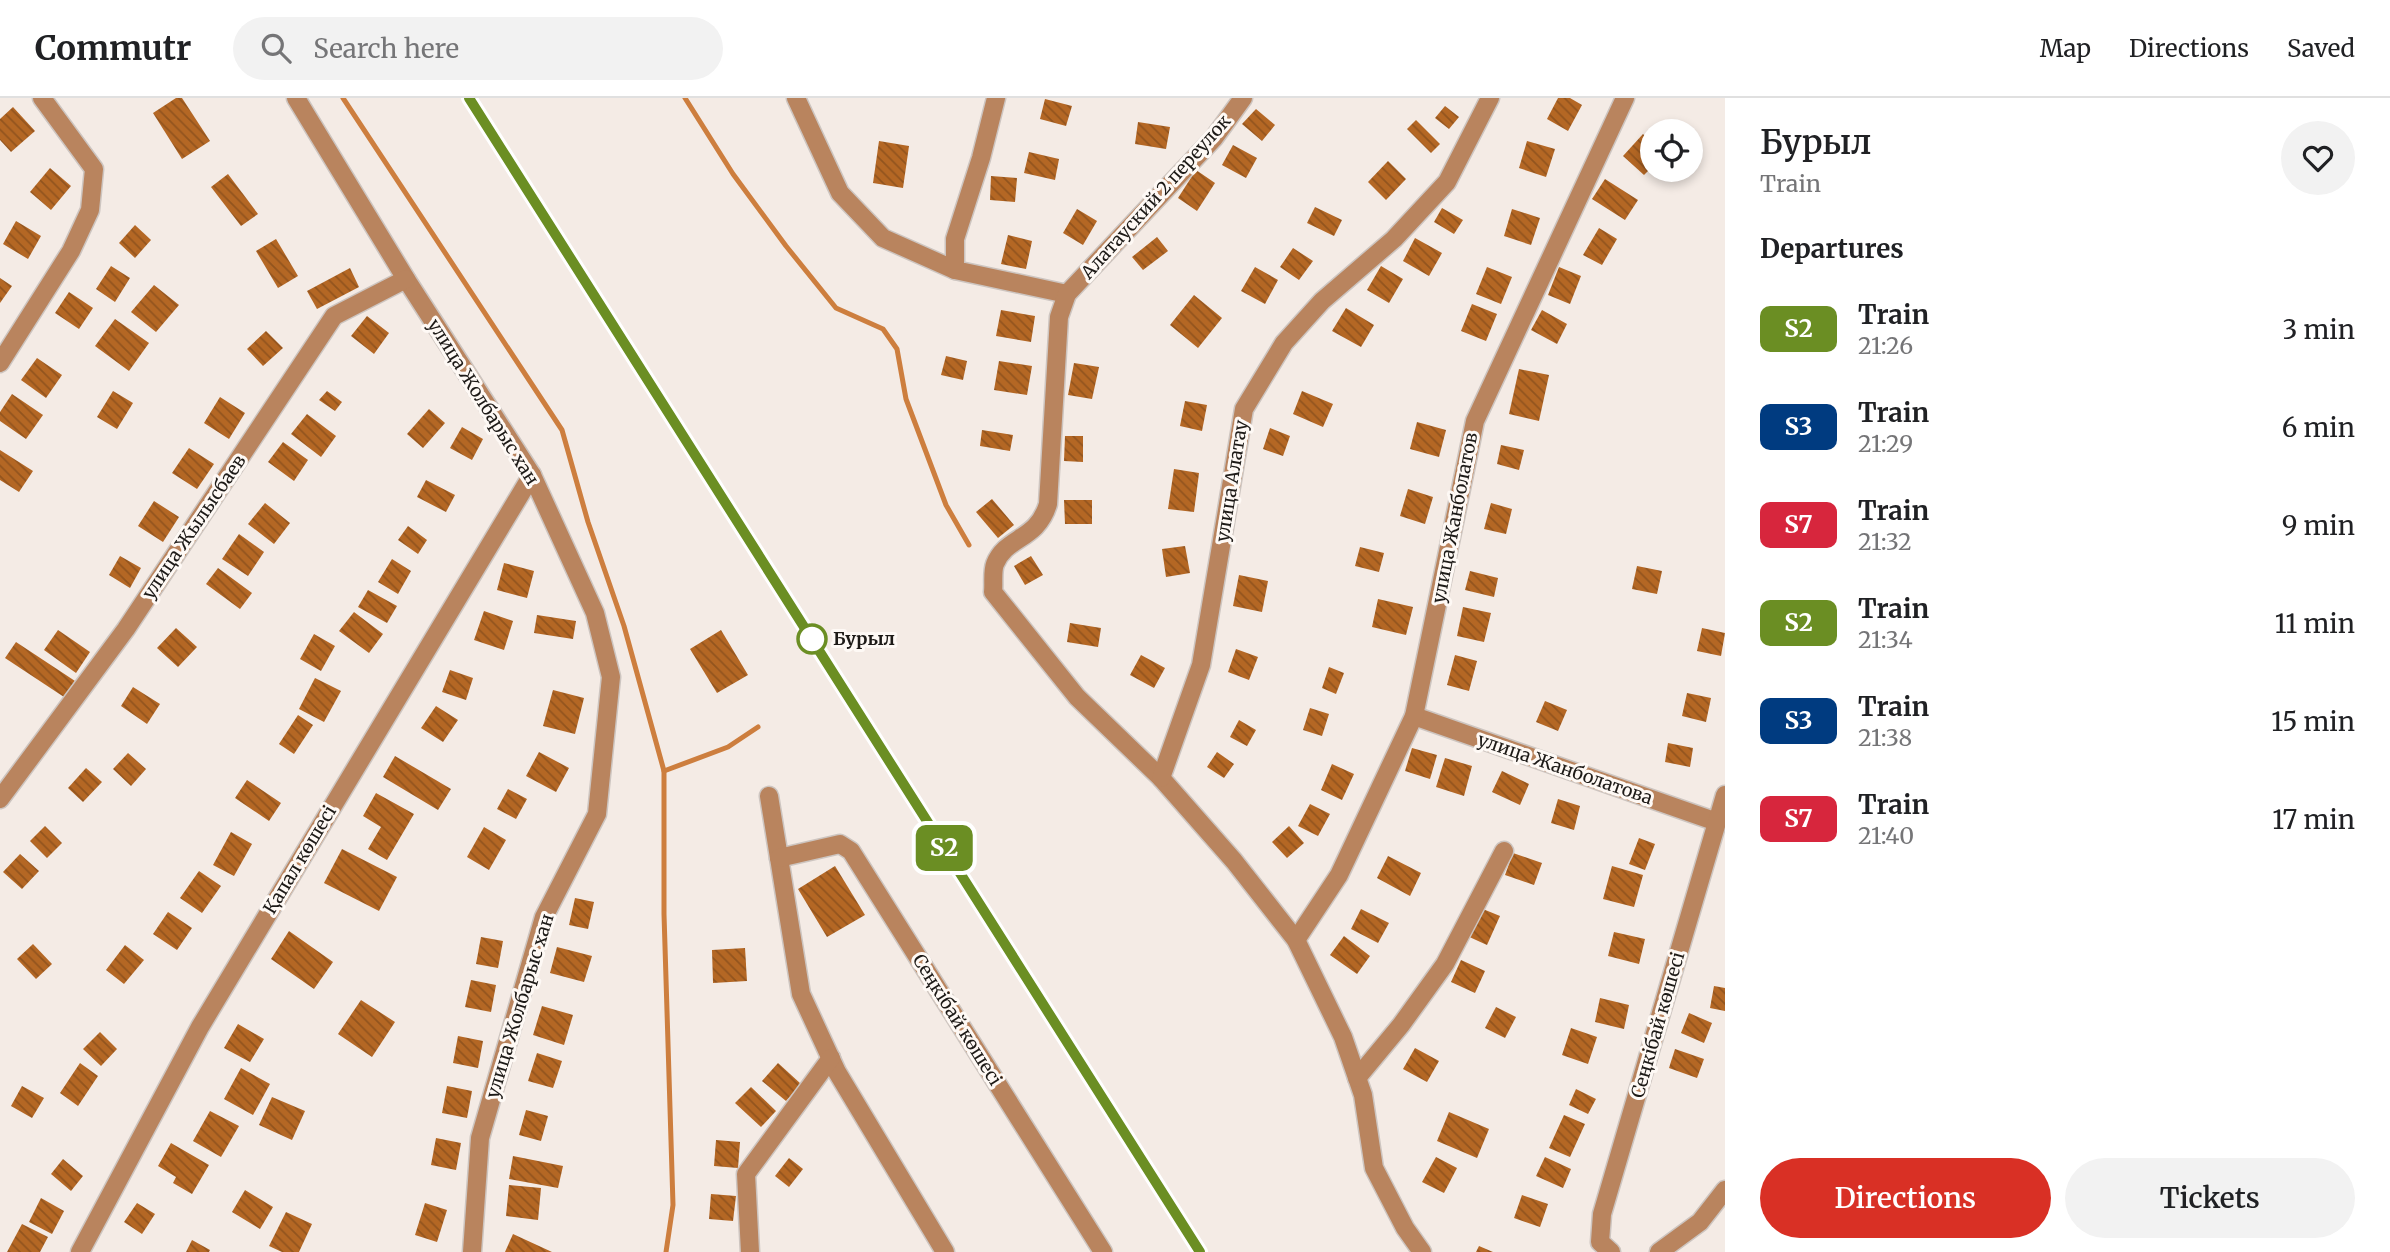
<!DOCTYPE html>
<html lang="en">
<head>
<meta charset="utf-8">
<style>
	body { margin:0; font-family:Merriweather,serif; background:#f2f2f2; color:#202124; height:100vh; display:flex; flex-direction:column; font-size:26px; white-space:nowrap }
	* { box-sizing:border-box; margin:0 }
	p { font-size:23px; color:#757577 }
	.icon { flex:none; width:38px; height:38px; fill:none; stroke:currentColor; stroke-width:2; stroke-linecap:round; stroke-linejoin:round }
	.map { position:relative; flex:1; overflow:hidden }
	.panel { display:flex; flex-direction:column; background:#fff; width:665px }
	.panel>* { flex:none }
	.badge { padding:0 14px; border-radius:10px; font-size:24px; line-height:46px }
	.tools { position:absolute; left:1640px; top:21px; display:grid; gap:14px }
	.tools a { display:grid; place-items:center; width:63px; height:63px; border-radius:50%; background:#fff; box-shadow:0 4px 10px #0003; font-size:35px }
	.map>.badge { position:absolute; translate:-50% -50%; box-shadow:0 0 0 4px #fff }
	h2 { padding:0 35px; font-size:26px; line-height:63px }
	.round { display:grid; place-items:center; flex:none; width:74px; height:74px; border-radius:37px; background:#f2f2f2 }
	.head { display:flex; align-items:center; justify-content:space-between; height:119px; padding:0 35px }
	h1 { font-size:33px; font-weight:600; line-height:52px }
	.cta { display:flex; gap:14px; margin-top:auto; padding:14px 35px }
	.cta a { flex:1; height:80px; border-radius:42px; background:#d93025; color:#fff; font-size:28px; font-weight:600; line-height:80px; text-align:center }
	.cta a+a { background:#f2f2f2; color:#202124 }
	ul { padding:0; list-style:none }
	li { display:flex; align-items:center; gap:21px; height:98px; padding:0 35px }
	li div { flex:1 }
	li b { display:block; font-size:26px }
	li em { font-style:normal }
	li .badge { min-width:77px; font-weight:700; text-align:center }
	header { display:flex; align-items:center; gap:42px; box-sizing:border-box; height:98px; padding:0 35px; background:#fff; border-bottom:2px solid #e0e0e0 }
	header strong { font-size:33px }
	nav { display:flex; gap:38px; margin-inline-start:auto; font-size:24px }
	.search { width:490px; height:63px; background:#f2f2f2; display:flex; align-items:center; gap:18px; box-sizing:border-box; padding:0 24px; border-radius:38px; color:#757577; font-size:26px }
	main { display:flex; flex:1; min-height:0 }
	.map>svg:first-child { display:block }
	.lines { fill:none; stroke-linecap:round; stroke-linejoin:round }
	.stream { stroke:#cd7e3e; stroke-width:5 }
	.building { fill:url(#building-back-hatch) }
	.minor-casing { stroke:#cdc5c0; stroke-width:21 }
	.minor { stroke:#b9845e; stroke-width:18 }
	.rail-casing { stroke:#87817c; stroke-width:8 }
	.rail { stroke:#fef9f5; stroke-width:5; stroke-dasharray:16; stroke-linecap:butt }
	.line-casing { stroke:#fff; stroke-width:16 }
	.line { stroke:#6b8e23; stroke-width:10 }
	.stop-dot { fill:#fff; stroke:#6b8e23; stroke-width:3.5 }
	.labels { text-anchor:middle; stroke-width:6; stroke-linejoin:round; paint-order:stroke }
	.street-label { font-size:18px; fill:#1d1a17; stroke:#fef9f5 }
	.stop-label { font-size:18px; font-weight:bold; fill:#1d1a17; stroke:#fef9f5; text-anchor:start }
</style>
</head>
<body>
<header>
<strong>Commutr</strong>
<div class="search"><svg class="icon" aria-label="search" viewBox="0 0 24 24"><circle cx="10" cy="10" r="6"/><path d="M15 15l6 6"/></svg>Search here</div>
<nav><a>Map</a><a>Directions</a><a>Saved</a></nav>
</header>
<main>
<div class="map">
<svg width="1725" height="1154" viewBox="0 0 1725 1154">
	<defs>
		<pattern id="building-back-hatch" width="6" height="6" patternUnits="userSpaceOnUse" patternTransform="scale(1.75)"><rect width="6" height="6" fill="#b46724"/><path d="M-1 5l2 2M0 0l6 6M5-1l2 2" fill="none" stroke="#92541e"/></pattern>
	</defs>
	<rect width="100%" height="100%" fill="#f4ebe5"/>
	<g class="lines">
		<g class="stream">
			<polyline points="343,0 562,332 588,424 624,528 664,673 664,816 673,1107 666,1154"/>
			<polyline points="685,0 733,76 786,148 836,210 883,231 897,251 906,301 946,407 969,447"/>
			<polyline points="664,673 728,649 758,629"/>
		</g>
	</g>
	<g class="building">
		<polygon points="176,0 182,0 210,43 182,61 153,15"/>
		<polygon points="1558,0 1570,0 1582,7 1568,33 1547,21"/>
		<polygon points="1045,1 1072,8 1066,28 1040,21"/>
		<polygon points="1445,8 1459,19 1449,31 1435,20"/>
		<polygon points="13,9 35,33 11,54 0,42 0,21"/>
		<polygon points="1256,11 1275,27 1262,43 1242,26"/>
		<polygon points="1416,22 1440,46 1431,55 1407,31"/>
		<polygon points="1138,24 1170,29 1166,51 1135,46"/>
		<polygon points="1643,36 1652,45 1652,69 1644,77 1623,58"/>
		<polygon points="879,43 909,48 903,90 873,85"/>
		<polygon points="1527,43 1555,51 1546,79 1519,70"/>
		<polygon points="1233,47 1257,60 1246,80 1222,67"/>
		<polygon points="1029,54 1059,61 1055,82 1024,75"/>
		<polygon points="1388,63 1406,81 1386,102 1368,84"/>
		<polygon points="50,70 71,88 51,112 30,94"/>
		<polygon points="1196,72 1215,85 1197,113 1178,100"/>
		<polygon points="228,76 258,116 241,128 211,89"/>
		<polygon points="991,78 1017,80 1015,104 990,102"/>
		<polygon points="1605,81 1638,102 1625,122 1592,101"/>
		<polygon points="1315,109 1342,122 1334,138 1307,125"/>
		<polygon points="1442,110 1463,122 1454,136 1434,124"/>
		<polygon points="1077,111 1097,123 1083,147 1063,135"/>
		<polygon points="1512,111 1540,120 1531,147 1504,138"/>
		<polygon points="16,123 41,138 28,161 3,146"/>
		<polygon points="135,127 151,142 135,160 119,145"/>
		<polygon points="1599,130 1617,141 1602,167 1583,157"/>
		<polygon points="1008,137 1032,143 1026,171 1001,166"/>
		<polygon points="1157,139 1168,153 1143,172 1132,159"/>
		<polygon points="1415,140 1442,155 1429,178 1403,163"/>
		<polygon points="276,141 298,178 278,190 256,153"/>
		<polygon points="1293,150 1313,163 1299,182 1280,169"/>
		<polygon points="111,168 130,180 115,204 96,191"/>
		<polygon points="1381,168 1403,181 1389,205 1367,192"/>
		<polygon points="1255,169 1278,182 1265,206 1241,193"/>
		<polygon points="1487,169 1512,179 1501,206 1476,196"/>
		<polygon points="1559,169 1581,178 1570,206 1548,197"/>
		<polygon points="350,170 359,189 317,211 307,193"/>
		<polygon points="0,180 12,188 0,205"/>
		<polygon points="154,187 179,207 156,234 131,214"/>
		<polygon points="69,194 93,210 79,231 55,215"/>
		<polygon points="1194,197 1222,220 1198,250 1170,227"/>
		<polygon points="1472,206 1497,216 1486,243 1461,233"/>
		<polygon points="1346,210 1374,227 1361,249 1332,233"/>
		<polygon points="1001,212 1035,218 1031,244 996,238"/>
		<polygon points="1542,212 1567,226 1557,246 1531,232"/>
		<polygon points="367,218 389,235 374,256 351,238"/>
		<polygon points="115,221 149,245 129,273 95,248"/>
		<polygon points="266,233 283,250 263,268 247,251"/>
		<polygon points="946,258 967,263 963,282 941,277"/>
		<polygon points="37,260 62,277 46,300 21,282"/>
		<polygon points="999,263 1032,268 1027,297 994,292"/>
		<polygon points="1074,265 1099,269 1092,301 1068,297"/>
		<polygon points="1519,271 1549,277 1539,323 1509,316"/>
		<polygon points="113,293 133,305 117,331 97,319"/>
		<polygon points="327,293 342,304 335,313 319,302"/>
		<polygon points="1302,293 1333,306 1323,329 1293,316"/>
		<polygon points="12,296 43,317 26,341 0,323 0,314"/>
		<polygon points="220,299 245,315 229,341 204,325"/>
		<polygon points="1185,303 1207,307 1202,333 1180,328"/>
		<polygon points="429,311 445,325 423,350 407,336"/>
		<polygon points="307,316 336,338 321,359 291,336"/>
		<polygon points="1417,324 1446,332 1439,359 1410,351"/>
		<polygon points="462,329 483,341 472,362 450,350"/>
		<polygon points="1270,330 1290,338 1283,358 1263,351"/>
		<polygon points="982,332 1013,337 1010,353 980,348"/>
		<polygon points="1065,338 1083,338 1083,364 1064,363"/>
		<polygon points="283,344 308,362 294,383 268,364"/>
		<polygon points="1501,347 1524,352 1519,372 1497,366"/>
		<polygon points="189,350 214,366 197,391 172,375"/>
		<polygon points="0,352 33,373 19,394 0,382"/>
		<polygon points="1174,371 1199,375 1194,414 1168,411"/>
		<polygon points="426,382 455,397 446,414 417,399"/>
		<polygon points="1408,391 1433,399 1425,426 1400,418"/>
		<polygon points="992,401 1014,427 998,440 976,414"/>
		<polygon points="1064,402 1092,402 1092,426 1065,426"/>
		<polygon points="154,403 179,419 163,444 138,428"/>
		<polygon points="265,405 290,425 274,446 248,426"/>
		<polygon points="1491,405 1512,411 1506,436 1484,431"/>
		<polygon points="408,428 427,442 418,456 398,442"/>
		<polygon points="239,436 264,454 248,478 222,461"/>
		<polygon points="1185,448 1190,475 1166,479 1162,451"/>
		<polygon points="1360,449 1384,455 1379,474 1355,468"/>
		<polygon points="120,458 141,470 130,490 109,477"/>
		<polygon points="1031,458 1043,477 1025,487 1014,468"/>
		<polygon points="392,461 411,473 398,496 378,484"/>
		<polygon points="504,465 534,473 527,500 497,492"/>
		<polygon points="1637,468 1662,473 1657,496 1632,491"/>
		<polygon points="218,470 252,495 240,511 206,486"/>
		<polygon points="1470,473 1498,480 1494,499 1465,492"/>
		<polygon points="1239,477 1268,483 1262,514 1233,508"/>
		<polygon points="368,492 397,508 387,525 358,509"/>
		<polygon points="1378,501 1413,509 1406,537 1372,529"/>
		<polygon points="1463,509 1491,515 1484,544 1457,538"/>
		<polygon points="484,513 513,523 504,552 474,542"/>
		<polygon points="354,514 383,536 369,555 339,533"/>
		<polygon points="537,517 576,523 573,541 534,535"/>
		<polygon points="1070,525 1101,530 1098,549 1067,544"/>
		<polygon points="176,530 197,549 178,569 157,550"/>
		<polygon points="1702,530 1725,535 1721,558 1697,553"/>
		<polygon points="58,532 90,554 76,575 44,552"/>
		<polygon points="721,532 748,577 717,595 690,551"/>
		<polygon points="314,536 335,548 321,573 300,561"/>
		<polygon points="16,544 75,583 64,599 5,560"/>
		<polygon points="1236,551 1258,559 1249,582 1228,574"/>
		<polygon points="1141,557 1165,570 1154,590 1130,577"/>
		<polygon points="1455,557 1477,563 1469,593 1447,587"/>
		<polygon points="1329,569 1344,575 1336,596 1322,590"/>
		<polygon points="450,572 473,580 466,602 442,594"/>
		<polygon points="315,580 341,593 324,624 299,611"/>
		<polygon points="133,589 160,606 147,626 121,608"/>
		<polygon points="553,592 584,600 575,636 543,628"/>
		<polygon points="1687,595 1711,600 1706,624 1682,618"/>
		<polygon points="1545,603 1567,612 1558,633 1536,624"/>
		<polygon points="436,608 458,622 443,644 421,630"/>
		<polygon points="1310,610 1329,616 1322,638 1303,632"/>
		<polygon points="298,617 313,627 294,656 279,646"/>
		<polygon points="1239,622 1256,632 1247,648 1230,639"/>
		<polygon points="1668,645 1693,650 1690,669 1665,664"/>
		<polygon points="1412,650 1437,657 1430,681 1405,673"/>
		<polygon points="539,654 569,670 556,694 526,678"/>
		<polygon points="1217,654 1234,666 1224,680 1207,669"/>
		<polygon points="128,655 146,671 131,688 113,671"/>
		<polygon points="395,658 451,691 438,712 383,679"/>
		<polygon points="1445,660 1472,668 1464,698 1436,689"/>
		<polygon points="1332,666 1354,676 1342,702 1321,692"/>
		<polygon points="86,670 102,684 83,704 68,690"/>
		<polygon points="1502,673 1529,686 1520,707 1492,694"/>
		<polygon points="247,682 281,705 269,723 235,700"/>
		<polygon points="508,691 527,701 516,721 497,711"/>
		<polygon points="376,695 414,716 387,762 368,751 381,729 363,718"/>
		<polygon points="1558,701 1580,708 1574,732 1551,725"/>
		<polygon points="1310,706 1330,716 1318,738 1298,728"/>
		<polygon points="45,728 62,745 47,760 30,743"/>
		<polygon points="1289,728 1304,745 1287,760 1272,744"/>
		<polygon points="484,729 506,742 489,772 467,759"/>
		<polygon points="231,734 252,746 234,778 213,767"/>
		<polygon points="1639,740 1655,746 1645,772 1629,766"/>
		<polygon points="342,751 397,779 379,813 324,785"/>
		<polygon points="1513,755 1542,765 1534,787 1505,777"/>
		<polygon points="20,756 39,773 22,791 3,774"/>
		<polygon points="1388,758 1421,775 1410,798 1377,780"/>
		<polygon points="835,768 865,817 827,839 798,791"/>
		<polygon points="1612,768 1643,777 1634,809 1603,801"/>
		<polygon points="199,773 221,788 202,815 180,800"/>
		<polygon points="575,800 594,804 588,831 569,827"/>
		<polygon points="1478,809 1500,818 1487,847 1465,837"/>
		<polygon points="1361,811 1389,825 1378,845 1351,831"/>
		<polygon points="168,814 192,830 177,852 153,836"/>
		<polygon points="289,833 333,864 314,891 271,861"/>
		<polygon points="1614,834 1645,841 1639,866 1608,858"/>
		<polygon points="1344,838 1370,858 1357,876 1330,857"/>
		<polygon points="481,839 503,843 498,870 476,866"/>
		<polygon points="33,846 52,866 36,881 17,861"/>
		<polygon points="125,847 144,862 124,886 106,872"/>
		<polygon points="557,849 592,858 584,884 550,875"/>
		<polygon points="745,850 747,883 713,885 712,852"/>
		<polygon points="1461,862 1485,873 1475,895 1451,884"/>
		<polygon points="471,882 496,887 491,914 465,909"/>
		<polygon points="1714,888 1725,890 1725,913 1710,910"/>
		<polygon points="1600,900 1629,907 1624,931 1595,924"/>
		<polygon points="361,902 395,924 372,959 338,936"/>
		<polygon points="542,908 573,917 564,947 533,937"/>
		<polygon points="1496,909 1516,919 1505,940 1485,930"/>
		<polygon points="1689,915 1712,925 1704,945 1681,935"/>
		<polygon points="238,926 264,941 250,964 224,950"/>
		<polygon points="1571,930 1597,939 1588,966 1562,957"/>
		<polygon points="100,934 117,951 101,968 83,951"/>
		<polygon points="458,938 483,943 478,970 453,965"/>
		<polygon points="1415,950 1439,963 1427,984 1403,971"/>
		<polygon points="1675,951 1704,961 1697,980 1669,970"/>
		<polygon points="537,955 562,963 553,990 528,983"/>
		<polygon points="80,965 98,978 78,1008 60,995"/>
		<polygon points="778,965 801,986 786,1003 762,983"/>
		<polygon points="241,970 270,986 253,1017 224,1001"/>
		<polygon points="22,988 44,1000 32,1020 11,1008"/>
		<polygon points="447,988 472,993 467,1020 442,1015"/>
		<polygon points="751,989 776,1013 761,1029 735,1005"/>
		<polygon points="1576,991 1596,1001 1588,1016 1569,1007"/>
		<polygon points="272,999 305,1013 292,1042 259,1027"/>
		<polygon points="526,1012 548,1018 541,1043 519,1037"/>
		<polygon points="210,1013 239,1028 221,1059 193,1043"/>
		<polygon points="1449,1014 1489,1031 1477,1060 1437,1043"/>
		<polygon points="1564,1017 1585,1026 1570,1059 1549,1050"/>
		<polygon points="436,1040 461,1045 456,1072 431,1067"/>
		<polygon points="716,1042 740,1044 738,1070 714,1068"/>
		<polygon points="171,1045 209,1067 192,1096 173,1085 176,1079 158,1068"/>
		<polygon points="513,1058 563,1068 558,1090 509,1081"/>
		<polygon points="1436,1059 1457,1070 1444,1095 1422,1084"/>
		<polygon points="1545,1059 1571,1071 1563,1090 1536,1078"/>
		<polygon points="789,1060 803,1071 789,1089 775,1078"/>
		<polygon points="63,1061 83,1078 71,1093 51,1076"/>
		<polygon points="509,1087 541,1090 538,1122 506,1118"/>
		<polygon points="245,1092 273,1109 260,1131 232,1114"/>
		<polygon points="711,1096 736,1098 733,1123 709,1121"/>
		<polygon points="1522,1097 1548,1106 1540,1129 1514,1120"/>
		<polygon points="41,1100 64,1113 52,1136 29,1124"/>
		<polygon points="137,1105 155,1116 142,1136 124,1124"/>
		<polygon points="425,1105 447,1112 437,1144 415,1137"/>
		<polygon points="286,1114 312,1126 299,1154 282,1154 269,1148"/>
		<polygon points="22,1126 48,1139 40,1154 7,1154"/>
		<polygon points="513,1136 552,1154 505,1154"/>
		<polygon points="192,1142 210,1152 209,1154 186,1154"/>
		<polygon points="1479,1148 1493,1154 1476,1154"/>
	</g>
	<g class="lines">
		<g class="minor-casing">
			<g id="minor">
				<polyline points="296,0 406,181 532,377 595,515 611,579 597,716 544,819 480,1040 472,1154"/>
				<polyline points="796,0 840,95 883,140 955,172"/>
				<polyline points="996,0 981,60 955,141 955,172 1067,196"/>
				<path d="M1243,0L1214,40L1067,196L1059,219L1048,406C1037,443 1006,438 995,466C992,474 994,486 993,494L1077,599L1161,680L1234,763L1296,842L1343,939L1363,997L1374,1070L1405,1130L1422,1154"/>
				<polyline points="0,265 71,153 90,112 94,71 42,0"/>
				<polyline points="1414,618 1717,724"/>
				<polyline points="1161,680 1201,567 1244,311 1284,245 1322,203 1394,141 1447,84 1490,0"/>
				<polyline points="769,698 801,896 837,974 945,1154"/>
				<polyline points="0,701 126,531 334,218 406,181"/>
				<polyline points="779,760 840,746 851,753 1103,1154"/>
				<polyline points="1296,842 1339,777 1414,618 1475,323 1625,0"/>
				<polyline points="1357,980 1401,927 1445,866 1504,753"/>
				<polyline points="80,1154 200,929 532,377"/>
				<polyline points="750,1154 746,1076 831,960"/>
				<polyline points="1611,1154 1600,1144 1602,1116 1725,697"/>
				<polyline points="1659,1154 1700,1124 1725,1092"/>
			</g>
		</g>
		<use href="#minor" class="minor"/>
		<g class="rail-casing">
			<polyline id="rail" points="469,0 1201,1154"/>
		</g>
		<use href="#rail" class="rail"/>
	</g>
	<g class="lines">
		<g class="line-casing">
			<polyline id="line" points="469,0 1200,1154"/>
		</g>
		<use href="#line" class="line"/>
	</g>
	<circle class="stop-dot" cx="812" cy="541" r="14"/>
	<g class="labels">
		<g class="street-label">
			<text transform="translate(1156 99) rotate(-48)" y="6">Алатауский 2 переулок</text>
			<text transform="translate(483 304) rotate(58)" y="6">улица Жолбарыс хан</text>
			<text transform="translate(1232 383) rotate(-81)" y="6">улица Алатау</text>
			<text transform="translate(1455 420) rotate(-79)" y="6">улица Жанболатов</text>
			<text transform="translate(194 429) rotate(-56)" y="6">улица Жылысбаев</text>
			<text transform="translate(1565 671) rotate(19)" y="6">улица Жанболатова</text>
			<text transform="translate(300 762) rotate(-59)" y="6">Қапал көшесі</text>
			<text transform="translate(520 908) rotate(-73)" y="6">улица Жолбарыс хан</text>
			<text transform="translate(957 922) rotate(58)" y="6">Сеңкібай көшесі</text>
			<text transform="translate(1658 927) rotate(-74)" y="6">Сеңкібай көшесі</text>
		</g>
		<g class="stop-label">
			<text x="833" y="547">Бурыл</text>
		</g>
	</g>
</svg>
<div class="tools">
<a><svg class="icon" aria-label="locate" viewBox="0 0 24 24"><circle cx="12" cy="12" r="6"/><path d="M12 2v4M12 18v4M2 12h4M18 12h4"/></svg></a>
</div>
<b class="badge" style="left:944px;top:750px;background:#6b8e23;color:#fff">S2</b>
</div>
<section class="panel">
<div class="head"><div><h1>Бурыл</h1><p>Train</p></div><a class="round"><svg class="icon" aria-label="heart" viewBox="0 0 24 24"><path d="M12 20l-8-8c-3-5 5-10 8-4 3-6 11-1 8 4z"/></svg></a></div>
<h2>Departures</h2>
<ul>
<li><span class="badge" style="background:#6b8e23;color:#fff">S2</span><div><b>Train</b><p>21:26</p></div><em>3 min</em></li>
<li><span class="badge" style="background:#003b80;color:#fff">S3</span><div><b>Train</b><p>21:29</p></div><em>6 min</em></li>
<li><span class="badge" style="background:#d7263d;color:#fff">S7</span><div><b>Train</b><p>21:32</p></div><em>9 min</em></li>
<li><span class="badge" style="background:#6b8e23;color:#fff">S2</span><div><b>Train</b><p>21:34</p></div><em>11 min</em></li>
<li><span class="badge" style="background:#003b80;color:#fff">S3</span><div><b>Train</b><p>21:38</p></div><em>15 min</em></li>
<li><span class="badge" style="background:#d7263d;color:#fff">S7</span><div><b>Train</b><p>21:40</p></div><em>17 min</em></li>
</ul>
<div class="cta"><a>Directions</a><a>Tickets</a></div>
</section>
</main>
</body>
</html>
